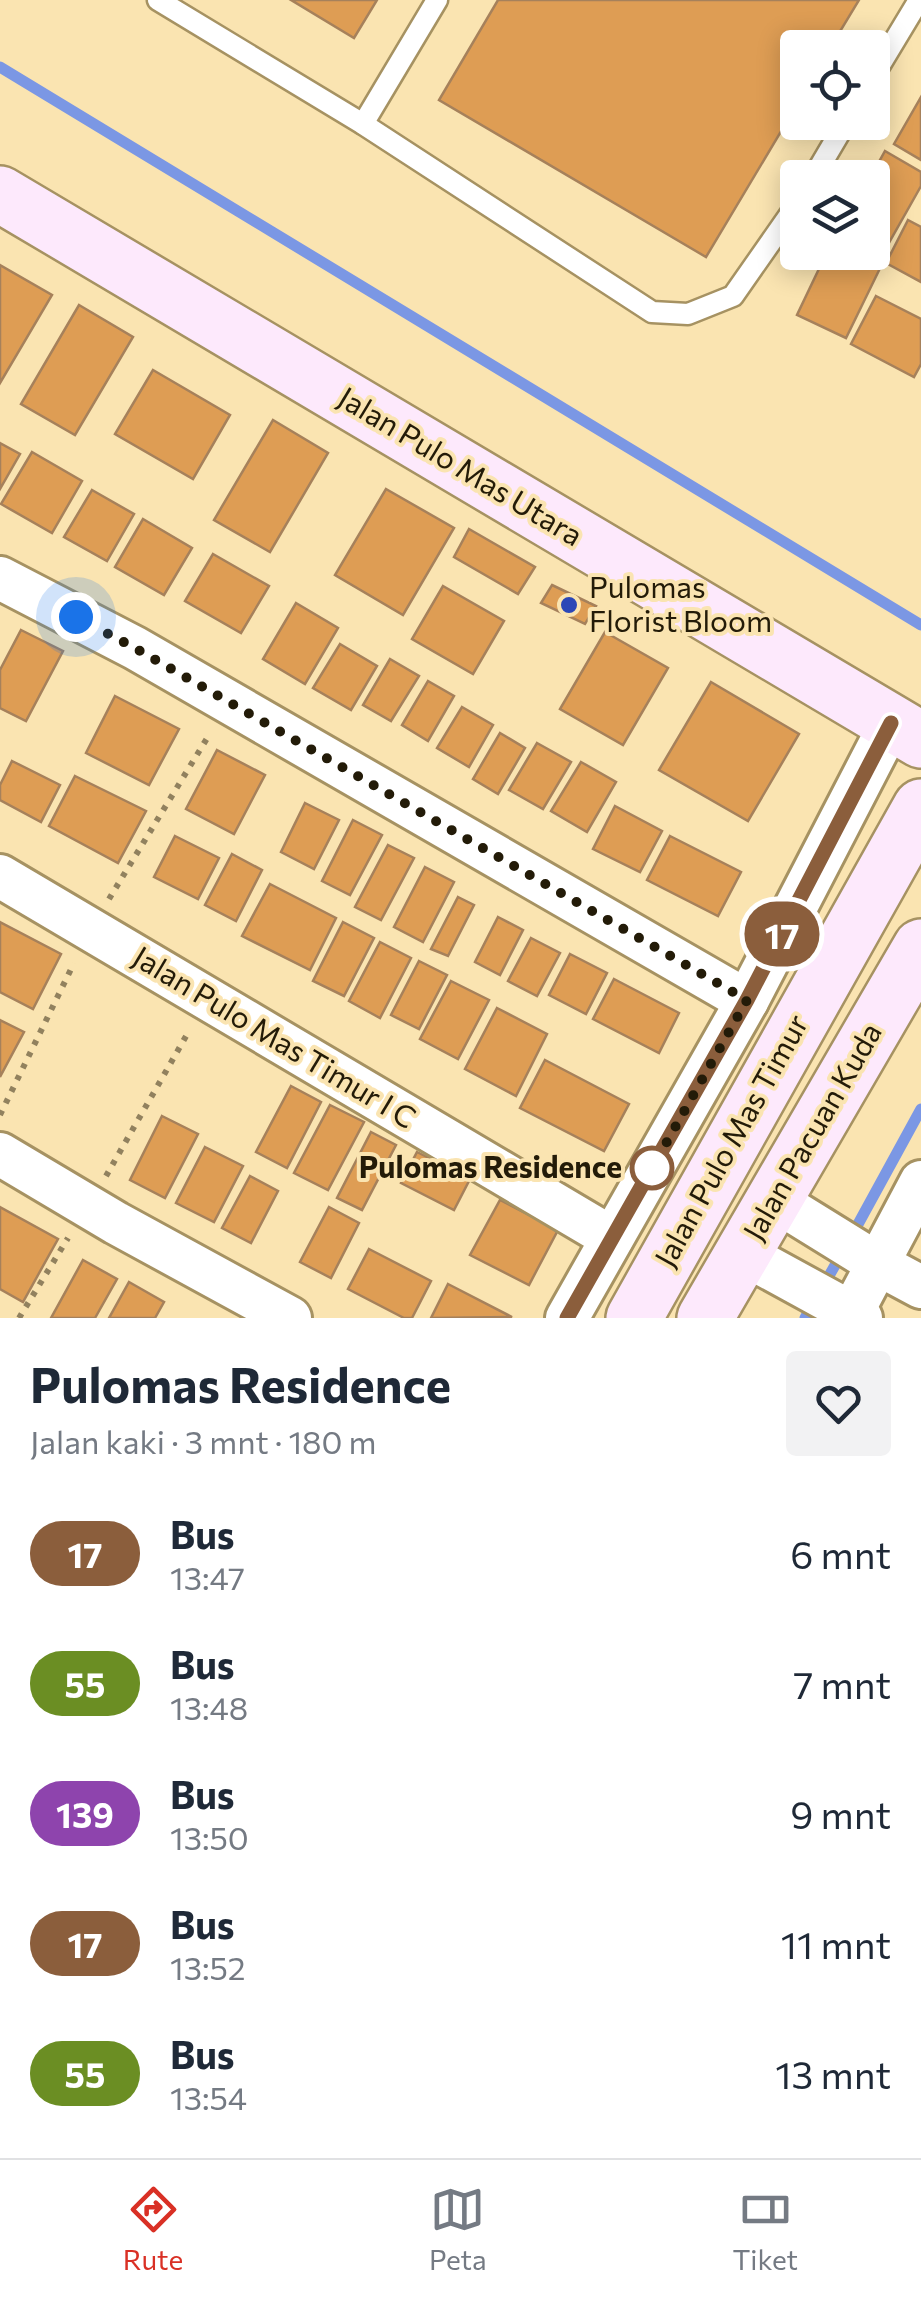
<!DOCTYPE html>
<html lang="id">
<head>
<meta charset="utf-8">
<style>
	body { margin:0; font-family:Commissioner,sans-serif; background:#f2f2f3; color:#1f2937; height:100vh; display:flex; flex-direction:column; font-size:38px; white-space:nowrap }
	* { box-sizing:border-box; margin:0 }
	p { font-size:32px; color:#747a83 }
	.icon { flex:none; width:55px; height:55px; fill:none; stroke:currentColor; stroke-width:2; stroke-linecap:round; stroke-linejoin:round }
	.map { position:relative; height:1318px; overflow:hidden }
	.side { display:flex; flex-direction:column; background:#fff; flex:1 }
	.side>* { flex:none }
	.badge { padding:0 20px; border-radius:32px; font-size:35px; line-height:65px }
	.controls { position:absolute; left:780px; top:30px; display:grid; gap:20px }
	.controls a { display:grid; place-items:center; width:110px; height:110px; border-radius:10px; background:#fff; box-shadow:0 5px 25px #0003; font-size:50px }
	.you { position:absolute; width:50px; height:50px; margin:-25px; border:8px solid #fff; border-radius:50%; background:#1a73e8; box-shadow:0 0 0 15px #1a73e833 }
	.map>.badge { position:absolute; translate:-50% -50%; box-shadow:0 0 0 5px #fff }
	.round { display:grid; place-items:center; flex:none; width:105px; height:105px; border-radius:10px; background:#f2f2f3 }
	.head { display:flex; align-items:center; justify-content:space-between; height:170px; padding:0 30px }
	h1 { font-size:48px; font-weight:700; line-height:75px }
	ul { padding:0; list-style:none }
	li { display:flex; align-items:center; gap:30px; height:130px; padding:0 30px }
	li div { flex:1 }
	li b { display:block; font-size:38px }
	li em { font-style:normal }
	li .badge { min-width:110px; font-weight:700; text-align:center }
	.tab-bar { display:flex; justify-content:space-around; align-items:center; height:140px; border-top:2px solid #e0e1e3; background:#fff; font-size:28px; color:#747a83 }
	.tab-bar a { display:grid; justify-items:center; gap:5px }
	.tab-bar .current { color:#d93025 }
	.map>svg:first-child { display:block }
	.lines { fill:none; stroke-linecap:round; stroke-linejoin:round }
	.stream { stroke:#7b97e4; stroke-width:11 }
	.building { fill:#de9d54; stroke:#a6815b; stroke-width:2.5 }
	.lane-casing { stroke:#a69262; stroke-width:25 }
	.street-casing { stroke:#a69262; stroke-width:48 }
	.secondary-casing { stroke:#a69262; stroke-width:60 }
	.path { stroke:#91815e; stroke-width:6; stroke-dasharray:5 8; stroke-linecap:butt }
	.lane { stroke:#fff; stroke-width:20 }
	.street { stroke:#fff; stroke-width:42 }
	.secondary { stroke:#fde9fc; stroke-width:55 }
	.line-casing { stroke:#fff; stroke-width:22 }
	.line { stroke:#8b5e3c; stroke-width:15 }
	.walk { stroke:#231b08; stroke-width:10; stroke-dasharray:0 18 }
	.poi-dot { fill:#2b47b7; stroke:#fae4b1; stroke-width:4 }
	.stop-dot { fill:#fff; stroke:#8b5e3c; stroke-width:5 }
	.labels { text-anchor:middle; stroke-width:8; stroke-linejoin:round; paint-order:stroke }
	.street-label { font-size:30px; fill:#231b08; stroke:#fae4b1 }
	.poi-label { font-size:30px; fill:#231b08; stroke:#fae4b1; text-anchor:start }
	.stop-label { font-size:30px; font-weight:bold; fill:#231b08; stroke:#fae4b1; text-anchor:end }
</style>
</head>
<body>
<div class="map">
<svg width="921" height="1318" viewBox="0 0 921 1318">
	<rect width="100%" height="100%" fill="#fae4b1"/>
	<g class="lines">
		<g class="stream">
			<polyline points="0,67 921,625"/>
			<polyline points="851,1237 921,1109"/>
			<polyline points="805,1318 842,1253"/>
		</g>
	</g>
	<g class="building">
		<polygon points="291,0 377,0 354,38"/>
		<polygon points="498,0 859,0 830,48 798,48 798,103 706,257 439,100"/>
		<polygon points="921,97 921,160 894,144"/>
		<polygon points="885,151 921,172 921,186 886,248 872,240 872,178 870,178"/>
		<polygon points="908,220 921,227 921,282 886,263"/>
		<polygon points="872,250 886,256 846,338 797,315 827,252 872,252"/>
		<polygon points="0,265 52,295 0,383"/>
		<polygon points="876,296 921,319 921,364 914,377 851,344"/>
		<polygon points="79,305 133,337 75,435 21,404"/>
		<polygon points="153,370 230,415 193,479 115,434"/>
		<polygon points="273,420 328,453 270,552 214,520"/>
		<polygon points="0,443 20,454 0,489"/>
		<polygon points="32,452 82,481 52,533 1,504"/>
		<polygon points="386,489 454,528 403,615 335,575"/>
		<polygon points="92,490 134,514 107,561 64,537"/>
		<polygon points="143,519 192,548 164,595 115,567"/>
		<polygon points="469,529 535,567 518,594 454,557"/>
		<polygon points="213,554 269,586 241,633 185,601"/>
		<polygon points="552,585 596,606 585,624 541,603"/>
		<polygon points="443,586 504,621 473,674 412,639"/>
		<polygon points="296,603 338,628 305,684 263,659"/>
		<polygon points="21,630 63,651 26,721 0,708 0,670"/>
		<polygon points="605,632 668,668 623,745 560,709"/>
		<polygon points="340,644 377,666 351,710 313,688"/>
		<polygon points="390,659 419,676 391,721 363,705"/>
		<polygon points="428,681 454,696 428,741 402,725"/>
		<polygon points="711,682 799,734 748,821 659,770"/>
		<polygon points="115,696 179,729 149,785 86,753"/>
		<polygon points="462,707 493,725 469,767 437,748"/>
		<polygon points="500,733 525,748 498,794 473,779"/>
		<polygon points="537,743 571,762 543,809 509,790"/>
		<polygon points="217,750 265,775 234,834 186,809"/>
		<polygon points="12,761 60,785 41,822 0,800 0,785"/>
		<polygon points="581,762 616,782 587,832 551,811"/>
		<polygon points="75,776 146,811 118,863 49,826"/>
		<polygon points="305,803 339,820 314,869 281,852"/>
		<polygon points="615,806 662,831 640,872 593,849"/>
		<polygon points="353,820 382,835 350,895 322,881"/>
		<polygon points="175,836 219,858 198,899 154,877"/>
		<polygon points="670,836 741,872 718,916 647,880"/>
		<polygon points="388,845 414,858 381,920 355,907"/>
		<polygon points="232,854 262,870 236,921 205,905"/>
		<polygon points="425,867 454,882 423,942 394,927"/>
		<polygon points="270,884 336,918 310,970 242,936"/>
		<polygon points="458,897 474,905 448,956 431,949"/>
		<polygon points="498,917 523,930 500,975 475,962"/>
		<polygon points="0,922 61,954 33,1009 0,992"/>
		<polygon points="343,922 374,938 344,996 313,981"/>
		<polygon points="531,938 560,953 537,996 508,981"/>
		<polygon points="380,942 411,958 380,1018 349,1001"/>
		<polygon points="570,954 607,973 586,1014 549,995"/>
		<polygon points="419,961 447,975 419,1029 391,1015"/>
		<polygon points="614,979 679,1013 659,1053 593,1019"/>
		<polygon points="451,981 489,1000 458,1059 420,1039"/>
		<polygon points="497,1008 547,1034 516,1096 465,1069"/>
		<polygon points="0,1020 24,1032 0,1077"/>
		<polygon points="545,1060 629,1104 604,1151 520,1108"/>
		<polygon points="291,1086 321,1102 287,1168 256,1152"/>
		<polygon points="330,1105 364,1122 328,1190 294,1173"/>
		<polygon points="162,1116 198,1134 165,1198 130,1180"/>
		<polygon points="371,1132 396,1145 362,1210 337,1198"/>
		<polygon points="205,1147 243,1166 214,1222 176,1203"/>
		<polygon points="417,1152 470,1179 454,1210 401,1183"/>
		<polygon points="250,1176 278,1191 251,1243 222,1228"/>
		<polygon points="500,1200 558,1230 529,1285 470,1255"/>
		<polygon points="0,1207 58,1239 23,1302 0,1289"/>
		<polygon points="329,1207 359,1223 331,1278 300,1262"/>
		<polygon points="369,1249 431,1281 412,1318 404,1318 348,1289"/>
		<polygon points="83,1260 117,1279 95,1318 51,1318"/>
		<polygon points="129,1282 164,1302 155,1318 109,1318"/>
		<polygon points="448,1284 512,1317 431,1318"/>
	</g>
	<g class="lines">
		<g class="lane-casing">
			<g id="lane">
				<polyline points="158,0 363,124 652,312 688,314 733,296 798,203"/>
				<polyline points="872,78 919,0"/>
				<polyline points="363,124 437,0"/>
				<polyline points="813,178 846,122"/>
			</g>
		</g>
		<g class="street-casing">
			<g id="street">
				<polyline points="0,578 135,648 747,1001"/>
				<polyline points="0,876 612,1238"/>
				<polyline points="0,1154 116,1223 290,1318"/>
				<polyline points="773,1199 878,1264 921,1287"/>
				<polyline points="742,1253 861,1318"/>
				<polyline points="567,1318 747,1001 891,723"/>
				<polyline points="849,1318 921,1182"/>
			</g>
		</g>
		<g class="secondary-casing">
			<g id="secondary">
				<polyline points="0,194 921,740"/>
				<polyline points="634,1318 921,807"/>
				<polyline points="705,1318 921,947"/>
			</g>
		</g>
		<g class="path">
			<polyline points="109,899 209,735"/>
			<polyline points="0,1115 74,963"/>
			<polyline points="106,1176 189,1031"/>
			<polyline points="19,1318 68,1238"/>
		</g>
		<use href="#lane" class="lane"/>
		<use href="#street" class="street"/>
		<use href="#secondary" class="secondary"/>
	</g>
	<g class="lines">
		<g class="line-casing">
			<polyline id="line" points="567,1318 747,1000 891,723"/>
		</g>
		<use href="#line" class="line"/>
		<polyline class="walk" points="76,617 135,648 747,1000 651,1170 652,1168"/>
	</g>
	<circle class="poi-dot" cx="569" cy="605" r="10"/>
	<circle class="stop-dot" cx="652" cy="1168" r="20"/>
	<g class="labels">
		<g class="street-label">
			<text transform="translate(460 467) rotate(31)" y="10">Jalan Pulo Mas Utara</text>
			<text transform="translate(274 1038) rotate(31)" y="10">Jalan Pulo Mas Timur I C</text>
			<text transform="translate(813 1132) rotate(-60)" y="10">Jalan Pacuan Kuda</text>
			<text transform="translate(732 1141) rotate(-61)" y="10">Jalan Pulo Mas Timur</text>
		</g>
		<g class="poi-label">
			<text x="589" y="598">Pulomas<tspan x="589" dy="34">Florist Bloom</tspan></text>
		</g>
		<g class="stop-label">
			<text x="622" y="1178">Pulomas Residence</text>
		</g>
	</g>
</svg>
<div class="controls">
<a><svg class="icon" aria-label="locate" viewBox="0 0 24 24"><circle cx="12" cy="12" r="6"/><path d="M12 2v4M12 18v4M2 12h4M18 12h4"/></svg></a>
<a><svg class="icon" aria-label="layers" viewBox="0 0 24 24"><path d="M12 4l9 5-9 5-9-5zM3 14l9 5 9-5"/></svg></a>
</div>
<div class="you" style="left:76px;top:617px"></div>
<b class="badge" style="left:782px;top:934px;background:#8b5e3c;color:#fff">17</b>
</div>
<section class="side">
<div class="head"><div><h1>Pulomas Residence</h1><p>Jalan kaki · 3 mnt · 180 m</p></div><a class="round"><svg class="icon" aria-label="heart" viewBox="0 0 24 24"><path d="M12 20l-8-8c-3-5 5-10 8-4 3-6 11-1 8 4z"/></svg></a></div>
<ul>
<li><span class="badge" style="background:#8b5e3c;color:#fff">17</span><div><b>Bus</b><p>13:47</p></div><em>6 mnt</em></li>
<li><span class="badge" style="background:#6b8e23;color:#fff">55</span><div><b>Bus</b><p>13:48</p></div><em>7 mnt</em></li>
<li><span class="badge" style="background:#8e44ad;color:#fff">139</span><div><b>Bus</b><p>13:50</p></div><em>9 mnt</em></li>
<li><span class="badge" style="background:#8b5e3c;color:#fff">17</span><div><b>Bus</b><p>13:52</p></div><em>11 mnt</em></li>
<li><span class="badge" style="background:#6b8e23;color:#fff">55</span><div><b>Bus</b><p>13:54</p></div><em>13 mnt</em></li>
</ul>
</section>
<nav class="tab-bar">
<a class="current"><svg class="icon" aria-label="directions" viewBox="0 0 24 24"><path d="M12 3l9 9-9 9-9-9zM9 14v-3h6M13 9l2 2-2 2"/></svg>Rute</a>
<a><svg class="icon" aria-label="map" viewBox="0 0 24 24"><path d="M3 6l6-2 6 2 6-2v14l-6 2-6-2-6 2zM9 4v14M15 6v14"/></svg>Peta</a>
<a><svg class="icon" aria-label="tickets" viewBox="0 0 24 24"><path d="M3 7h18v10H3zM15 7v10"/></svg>Tiket</a>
</nav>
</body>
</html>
